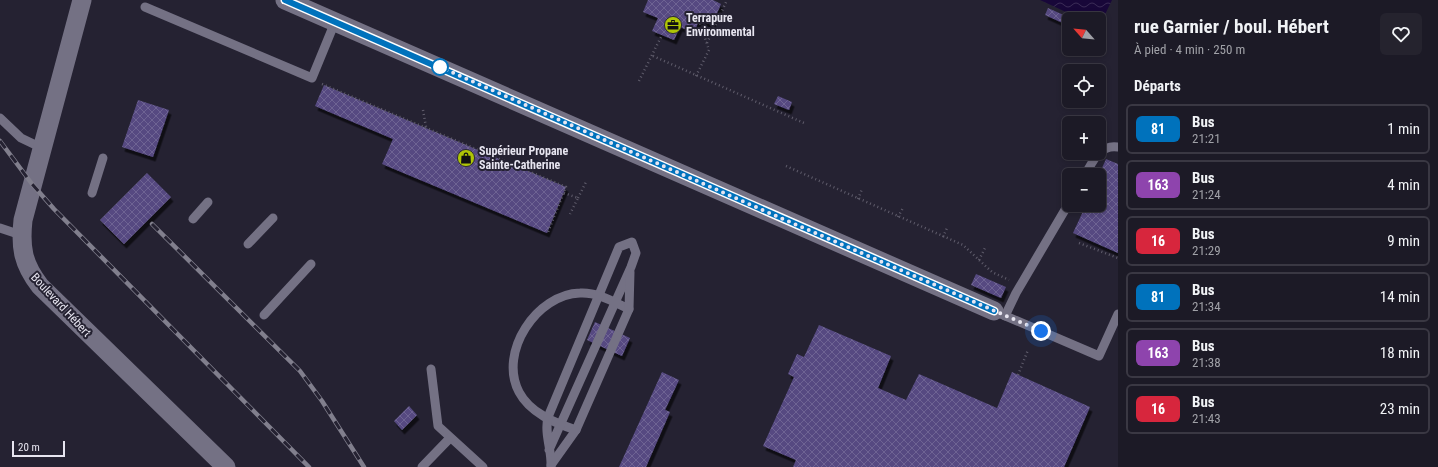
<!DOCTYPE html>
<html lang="fr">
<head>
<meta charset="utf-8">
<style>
	body { margin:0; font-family:"Roboto Condensed",sans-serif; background:#25232e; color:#f1f3f6; height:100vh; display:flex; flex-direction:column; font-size:15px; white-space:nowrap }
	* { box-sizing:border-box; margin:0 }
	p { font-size:13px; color:#a0a1a7 }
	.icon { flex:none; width:22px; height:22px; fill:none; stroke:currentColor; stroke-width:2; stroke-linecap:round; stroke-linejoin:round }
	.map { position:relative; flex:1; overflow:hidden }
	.details { display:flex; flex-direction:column; background:#1c1a26; width:320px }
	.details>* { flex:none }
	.badge { padding:0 8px; border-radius:6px; font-size:14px; line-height:26px }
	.needle { width:26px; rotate:297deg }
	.tools { position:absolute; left:1062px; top:12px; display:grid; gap:8px }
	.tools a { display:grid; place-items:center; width:44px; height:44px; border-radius:6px; background:#1c1a26; box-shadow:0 2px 6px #0003,0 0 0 1px #3a3843; font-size:20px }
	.scale { position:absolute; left:12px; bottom:10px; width:53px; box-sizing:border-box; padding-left:4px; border:2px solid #e7e5f0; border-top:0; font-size:11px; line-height:14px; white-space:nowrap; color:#e7e5f0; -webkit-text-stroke:3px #252232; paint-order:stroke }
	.you { position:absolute; width:20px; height:20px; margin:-10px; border:3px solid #fff; border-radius:50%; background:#1a73e8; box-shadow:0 0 0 6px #1a73e833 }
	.map>.badge { position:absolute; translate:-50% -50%; box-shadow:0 0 0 2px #fff }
	h2 { padding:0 16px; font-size:15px; line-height:36px }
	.round { display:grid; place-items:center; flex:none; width:42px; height:42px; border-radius:6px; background:#25232e }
	.overview { display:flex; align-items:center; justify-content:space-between; height:68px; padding:0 16px }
	h1 { font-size:19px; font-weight:700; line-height:30px }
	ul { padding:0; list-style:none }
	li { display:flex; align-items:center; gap:12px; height:50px; margin:0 8px 6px; padding:0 8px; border:2px solid #3a3843; border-radius:6px }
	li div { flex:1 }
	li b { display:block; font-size:15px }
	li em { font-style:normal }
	li .badge { min-width:44px; font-weight:700; text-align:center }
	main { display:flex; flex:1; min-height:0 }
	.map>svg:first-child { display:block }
	.water { fill:url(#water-waves) }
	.building { fill:url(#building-cross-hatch); filter:url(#shadow) }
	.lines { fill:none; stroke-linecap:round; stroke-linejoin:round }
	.path { stroke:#605d6c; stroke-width:2.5; stroke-dasharray:1 3; stroke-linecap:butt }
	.service { stroke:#747184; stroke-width:9 }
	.minor { stroke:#747184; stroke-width:19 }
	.rail-casing { stroke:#817f8d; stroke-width:4.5 }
	.rail { stroke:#252232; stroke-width:3; stroke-dasharray:9; stroke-linecap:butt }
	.line-casing { stroke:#fff; stroke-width:9 }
	.line { stroke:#0072bc; stroke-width:6 }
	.walk { stroke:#e7e5f0; stroke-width:4; stroke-dasharray:0 7.2 }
	.stop-dot { fill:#fff; stroke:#0072bc; stroke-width:2 }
	.labels { text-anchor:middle; stroke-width:4; stroke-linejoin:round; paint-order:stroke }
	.poi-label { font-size:12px; font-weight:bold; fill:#e7e5f0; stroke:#252232; text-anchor:start }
	.street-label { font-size:12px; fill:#e7e5f0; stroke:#252232 }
</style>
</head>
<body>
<main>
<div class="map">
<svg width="1118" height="467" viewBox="0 0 1118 467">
	<defs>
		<pattern id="water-waves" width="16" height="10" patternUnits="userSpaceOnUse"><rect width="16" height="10" fill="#180739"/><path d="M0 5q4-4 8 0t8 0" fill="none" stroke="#3a2b56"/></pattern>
		<pattern id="building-cross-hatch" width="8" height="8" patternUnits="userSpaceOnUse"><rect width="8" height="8" fill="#564a81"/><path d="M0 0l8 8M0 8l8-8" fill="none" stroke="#6e6493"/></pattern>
		<filter id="shadow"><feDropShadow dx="2.5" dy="4.5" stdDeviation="0" flood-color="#0009"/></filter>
	</defs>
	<rect width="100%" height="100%" fill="#252232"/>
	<polygon class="water" points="1040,0 1112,0 1099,27 1099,19 1081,19"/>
	<g class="building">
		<polygon points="648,0 713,0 721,4 712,25 699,20 694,33 680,27 674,40 652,31 658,18 643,12"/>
		<polygon points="1048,8 1068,17 1065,24 1045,15"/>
		<polygon points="324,85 566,187 547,233 382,164 393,139 315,106"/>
		<polygon points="778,96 792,102 789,110 774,104"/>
		<polygon points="138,100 169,110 153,157 122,147"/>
		<polygon points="1106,159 1118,164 1118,253 1073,233 1086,205 1099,205 1099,175"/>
		<polygon points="147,173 171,197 124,244 100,220"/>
		<polygon points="976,274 1006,287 1001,298 971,285"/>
		<polygon points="595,322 630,338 622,356 587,340"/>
		<polygon points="819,325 891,356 878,388 906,400 919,374 997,408 1012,372 1090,407 1064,467 793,467 796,460 763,446 794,377 788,374 797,354 804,357"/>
		<polygon points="662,372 679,380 665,410 670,412 646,467 619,467"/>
		<polygon points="409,406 417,415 402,430 394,421"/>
	</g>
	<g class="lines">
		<g class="path">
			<polyline points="707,43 727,0"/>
			<polyline points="653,56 804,123"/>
			<polyline points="696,76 709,50 699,20"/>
			<polyline points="639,81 662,35"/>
			<polyline points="322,84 566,187 548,232"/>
			<polyline points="423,110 426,127"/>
			<polyline points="503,160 509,146"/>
			<polyline points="786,166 963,245 992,272 1009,280"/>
			<polyline points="564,193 578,198 570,214"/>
			<polyline points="578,198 586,182"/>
			<polyline points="858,199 862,189"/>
			<polyline points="898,217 903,208"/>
			<polyline points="943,237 947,228"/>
			<polyline points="1079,243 1118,258"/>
			<polyline points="979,260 986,246"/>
			<polyline points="1018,375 1028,350"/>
		</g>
		<g class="service">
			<polyline points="145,7 312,78 335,22"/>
			<polyline points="0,118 21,138 42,148"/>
			<path d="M1085,175C1093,161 1100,144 1118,147"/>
			<polyline points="92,193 103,158"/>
			<polyline points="193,219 208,202"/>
			<polyline points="0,228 21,235"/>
			<polyline points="248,244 273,218"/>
			<polyline points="994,311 1099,356 1118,314"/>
			<polyline points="264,315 311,264"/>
			<polyline points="1005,316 1016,293 1069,203"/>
			<polyline points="431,369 438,426 483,467"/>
			<path d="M576,430C555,423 530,413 519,392C498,352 537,294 580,293C598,292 614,302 629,309"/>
			<path d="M549,450L631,267L636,253L632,242L619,247L548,417C544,434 552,450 551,467"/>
			<polyline points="551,465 576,430 629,309 630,272"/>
			<polyline points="422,467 450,438"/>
		</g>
		<g class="minor">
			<path d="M82,0L23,220C20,248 23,264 40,286L226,467"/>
			<polyline points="285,0 994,311"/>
		</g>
		<g class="rail-casing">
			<g id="rail">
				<polyline points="0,141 32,184 54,209 309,467"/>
				<polyline points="152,224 300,371 322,401 364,467"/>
			</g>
		</g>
		<use href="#rail" class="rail"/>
	</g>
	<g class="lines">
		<g class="line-casing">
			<polyline id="line" points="285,0 994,311"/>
		</g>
		<use href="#line" class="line"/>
		<polyline class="walk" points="440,67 767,212 1041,331"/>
	</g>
	<defs>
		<g id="office-disc" transform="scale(0.9)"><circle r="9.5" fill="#afc506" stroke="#252232"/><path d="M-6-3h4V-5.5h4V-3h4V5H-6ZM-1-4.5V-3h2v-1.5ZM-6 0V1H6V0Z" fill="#111"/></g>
		<g id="shop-disc" transform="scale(0.9)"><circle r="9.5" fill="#afc506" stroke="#252232"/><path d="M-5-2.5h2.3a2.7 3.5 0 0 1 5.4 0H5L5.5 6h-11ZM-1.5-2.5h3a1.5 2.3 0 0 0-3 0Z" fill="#111"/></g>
	</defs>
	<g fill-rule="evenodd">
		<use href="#office-disc" x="673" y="25"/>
		<use href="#shop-disc" x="466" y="158"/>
	</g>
	<circle class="stop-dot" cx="440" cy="67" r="8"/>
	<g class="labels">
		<g class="poi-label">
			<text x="686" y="22">Terrapure<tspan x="686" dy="14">Environmental</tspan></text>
			<text x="479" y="155">Supérieur Propane<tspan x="479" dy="14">Sainte-Catherine</tspan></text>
		</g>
		<g class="street-label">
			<text transform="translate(61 305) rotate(47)" y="4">Boulevard Hébert</text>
		</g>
	</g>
</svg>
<div class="tools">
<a><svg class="needle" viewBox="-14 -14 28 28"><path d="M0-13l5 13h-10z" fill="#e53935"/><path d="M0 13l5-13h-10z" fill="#a0a1a7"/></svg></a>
<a><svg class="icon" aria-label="locate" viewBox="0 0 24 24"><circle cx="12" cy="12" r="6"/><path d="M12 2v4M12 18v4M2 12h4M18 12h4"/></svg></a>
<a>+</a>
<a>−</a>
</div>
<div class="scale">20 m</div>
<div class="you" style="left:1041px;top:331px"></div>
</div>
<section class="details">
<div class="overview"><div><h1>rue Garnier / boul. Hébert</h1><p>À pied · 4 min · 250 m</p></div><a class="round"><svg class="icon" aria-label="heart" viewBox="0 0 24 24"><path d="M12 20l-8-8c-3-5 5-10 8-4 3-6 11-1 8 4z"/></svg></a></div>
<h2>Départs</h2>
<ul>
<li><span class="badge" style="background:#0072bc;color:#fff">81</span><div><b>Bus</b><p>21:21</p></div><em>1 min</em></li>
<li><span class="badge" style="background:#8e44ad;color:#fff">163</span><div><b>Bus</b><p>21:24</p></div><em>4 min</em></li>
<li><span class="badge" style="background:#d7263d;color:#fff">16</span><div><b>Bus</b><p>21:29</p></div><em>9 min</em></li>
<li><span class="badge" style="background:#0072bc;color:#fff">81</span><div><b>Bus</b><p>21:34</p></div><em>14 min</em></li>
<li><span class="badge" style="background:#8e44ad;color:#fff">163</span><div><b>Bus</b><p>21:38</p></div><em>18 min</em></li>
<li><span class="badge" style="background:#d7263d;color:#fff">16</span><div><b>Bus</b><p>21:43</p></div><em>23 min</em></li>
</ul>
</section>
</main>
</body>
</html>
